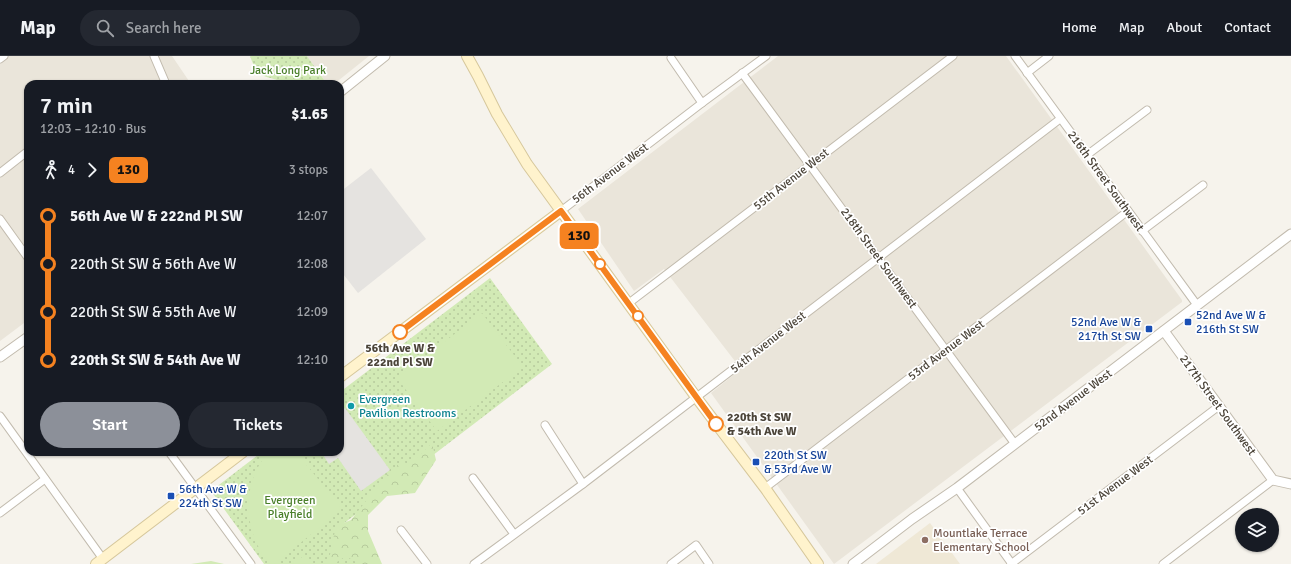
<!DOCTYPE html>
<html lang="en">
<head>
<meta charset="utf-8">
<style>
	body { margin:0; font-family:Signika,sans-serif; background:#242831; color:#f1f3f6; height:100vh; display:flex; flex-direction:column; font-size:15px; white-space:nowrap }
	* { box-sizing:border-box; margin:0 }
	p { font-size:13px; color:#9ea1a6 }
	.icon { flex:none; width:22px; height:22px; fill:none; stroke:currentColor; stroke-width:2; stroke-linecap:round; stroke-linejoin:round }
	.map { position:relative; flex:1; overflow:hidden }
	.panel { position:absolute; left:24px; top:24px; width:320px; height:376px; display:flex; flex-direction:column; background:#171b24; border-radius:12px; box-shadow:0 1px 3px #0004 }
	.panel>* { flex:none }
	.badge { padding:0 8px; border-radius:6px; font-size:14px; line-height:26px }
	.tools { position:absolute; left:1235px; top:452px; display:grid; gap:8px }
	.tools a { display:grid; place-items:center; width:44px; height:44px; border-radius:50%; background:#171b24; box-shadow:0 1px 3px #0004; font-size:20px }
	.map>.badge { position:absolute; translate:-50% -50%; box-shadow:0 0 0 2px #fff }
	.legs { display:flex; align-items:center; gap:6px; height:44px; padding:0 16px; font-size:13px }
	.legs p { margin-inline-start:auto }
	.overview { display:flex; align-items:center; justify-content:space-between; height:68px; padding:0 16px }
	h1 { font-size:22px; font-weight:600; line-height:30px }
	.primary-button { display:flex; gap:8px; margin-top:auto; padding:8px 16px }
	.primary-button a { flex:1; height:46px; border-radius:24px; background:#8c9099; color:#fff; font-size:16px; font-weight:600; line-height:46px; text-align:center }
	.primary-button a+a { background:#242831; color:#f1f3f6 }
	ul { padding:0 16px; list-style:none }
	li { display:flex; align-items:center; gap:14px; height:48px; font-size:15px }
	li i { display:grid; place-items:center; width:6px; height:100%; margin:0 5px; background:currentColor }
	li i::after { content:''; width:10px; height:10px; margin:-5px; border:3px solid; border-radius:50%; background:#171b24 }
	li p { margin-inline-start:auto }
	li:first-child i { background:linear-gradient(#0000 50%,currentColor 0) }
	li:last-child i { background:linear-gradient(currentColor 50%,#0000 0) }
	header { display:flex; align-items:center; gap:24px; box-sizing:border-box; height:56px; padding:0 20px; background:#171b24; border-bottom:1px solid #363941 }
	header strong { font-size:19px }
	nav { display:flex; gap:22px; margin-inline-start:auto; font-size:14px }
	.search { width:280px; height:36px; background:#242831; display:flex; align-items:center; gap:10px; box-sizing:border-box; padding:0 14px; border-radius:22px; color:#9ea1a6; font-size:15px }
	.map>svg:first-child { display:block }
	.residential { fill:#eae5da }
	.education { fill:#efe8d6 }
	.grass { fill:url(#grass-dots) }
	.forest { fill:url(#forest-crowns) }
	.pitch { fill:#d2eab5 }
	.parking { fill:#e5e3e0 }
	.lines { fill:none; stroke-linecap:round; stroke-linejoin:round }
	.minor-casing { stroke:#c2bbae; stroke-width:9 }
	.tertiary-casing { stroke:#c2bbae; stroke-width:11 }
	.secondary-casing { stroke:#d6c79b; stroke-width:12 }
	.minor { stroke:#fff; stroke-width:7 }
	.tertiary { stroke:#fff; stroke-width:9 }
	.secondary { stroke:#fff3cd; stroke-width:10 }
	.line-1-casing { stroke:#fff; stroke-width:9 }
	.line-1 { stroke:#f58220; stroke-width:6 }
	.stop-1-dot { fill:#fff; stroke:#f58220; stroke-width:2 }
	.transit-dot { fill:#1a4fb4; stroke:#fff; stroke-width:1.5 }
	.culture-dot { fill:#0f9aa8; stroke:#fff; stroke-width:1.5 }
	.education-dot { fill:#8d6e63; stroke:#fff; stroke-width:1.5 }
	.labels { text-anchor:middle; stroke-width:3.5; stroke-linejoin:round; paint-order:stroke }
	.park-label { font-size:12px; fill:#4a7f2a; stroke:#fff }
	.street-label { font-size:12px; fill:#4b4439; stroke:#fff }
	.transit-label { font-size:12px; fill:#164399; stroke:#fff; text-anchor:start }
	.stop-label { font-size:12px; font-weight:bold; fill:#4b4439; stroke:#fff }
	.culture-label { font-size:12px; fill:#0d838f; stroke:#fff; text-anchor:start }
	.education-label { font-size:12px; fill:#785e54; stroke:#fff; text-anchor:start }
</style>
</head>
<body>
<header>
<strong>Map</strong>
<div class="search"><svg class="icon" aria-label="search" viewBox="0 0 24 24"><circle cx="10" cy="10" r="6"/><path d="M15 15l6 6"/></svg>Search here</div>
<nav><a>Home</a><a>Map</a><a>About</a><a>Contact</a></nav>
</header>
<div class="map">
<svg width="1291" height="508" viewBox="0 0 1291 508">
	<defs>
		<pattern id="grass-dots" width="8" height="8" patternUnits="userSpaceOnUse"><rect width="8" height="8" fill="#d2eab5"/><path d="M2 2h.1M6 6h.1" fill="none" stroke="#b6ca9c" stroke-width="1.8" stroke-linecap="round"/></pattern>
		<pattern id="forest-crowns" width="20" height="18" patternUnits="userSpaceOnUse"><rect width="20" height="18" fill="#d2eab5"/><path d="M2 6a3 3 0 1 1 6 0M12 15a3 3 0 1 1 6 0" fill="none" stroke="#b6ca9c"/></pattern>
	</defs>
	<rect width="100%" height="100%" fill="#f6f3ec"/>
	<g class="residential">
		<polygon points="0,0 172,0 191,28 28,28 28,264 0,285"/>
		<polygon points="307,0 369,0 334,28 327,28"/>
		<polygon points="778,0 1006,0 1182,244 1182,246 834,508 711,337 741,313 664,213 634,235 578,153"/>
	</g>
	<polygon class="education" points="930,467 960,508 876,508"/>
	<g class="grass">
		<path d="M250,0H307L327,28H282C277,22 271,23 264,20C256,17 253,8 250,0Z"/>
		<polygon points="490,222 552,308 343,468 372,508 264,508 211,435 262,396 340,396 340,336"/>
	</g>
	<polygon class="forest" points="432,387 436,404 415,437 387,440 368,459 368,475 382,508 359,508 346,500 334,508 328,508 336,470 351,464 384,422 403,404 408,410"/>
	<g class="pitch">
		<polygon points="482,257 523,311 437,375 397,322"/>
		<path d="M269,396H296L340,450L339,456L274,508H270C243,478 240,426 269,396Z"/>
		<polygon points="305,499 311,508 292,508"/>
		<polygon points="211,505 224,508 191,508"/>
	</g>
	<g class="parking">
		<polygon points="371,112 426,183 358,237 340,214 340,136"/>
		<polygon points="345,352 390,414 361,435 338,402 329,408 321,396 340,396 340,373 343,371 340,367 340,356"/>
	</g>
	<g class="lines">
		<g class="minor-casing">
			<g id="minor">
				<polyline points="154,0 166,28"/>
				<polyline points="1015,0 1197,249"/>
				<polyline points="671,2 702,47"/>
				<polyline points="0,3 4,0"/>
				<polyline points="742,17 1015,388"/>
				<polyline points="1027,17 1049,0"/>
				<polyline points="1087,99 1147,54"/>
				<polyline points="0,117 28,95"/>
				<polyline points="561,155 702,47 766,0"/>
				<polyline points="0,163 28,202"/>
				<polyline points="1142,175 1203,129"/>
				<polyline points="629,247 953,0"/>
				<polyline points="0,360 103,503"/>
				<polyline points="545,369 583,428"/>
				<polyline points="169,396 251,508"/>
				<polyline points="473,422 514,478"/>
				<polyline points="765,432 1128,155"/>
				<polyline points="957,432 1012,508"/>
				<polyline points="0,457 45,423"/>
				<polyline points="401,474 427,508"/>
				<polyline points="474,508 583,428 1060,63"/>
				<polyline points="671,508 696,489 709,508"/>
				<polyline points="1011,508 1219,350"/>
				<polyline points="1163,508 1273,424"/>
			</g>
		</g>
		<g class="tertiary-casing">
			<g id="tertiary">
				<polyline points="340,36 385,0"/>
				<polyline points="1164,275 1273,424 1291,428"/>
				<polyline points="0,301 28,281"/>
				<polyline points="853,508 912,463 957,432 1291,178"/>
			</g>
		</g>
		<g class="secondary-casing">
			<g id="secondary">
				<polyline points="467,0 478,20 497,58 527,108 696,341 765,432 818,508"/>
				<polyline points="340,321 561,155"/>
				<polyline points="96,508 243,396"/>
			</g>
		</g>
		<use href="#minor" class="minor"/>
		<use href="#tertiary" class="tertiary"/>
		<use href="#secondary" class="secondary"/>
	</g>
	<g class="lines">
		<g class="line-1-casing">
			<polyline id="line-1" points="400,276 561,155 716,368"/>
		</g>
		<use href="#line-1" class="line-1"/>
	</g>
	<g class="stop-1-dot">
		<circle cx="600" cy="208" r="5"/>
		<circle cx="638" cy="260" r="5"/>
		<circle cx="400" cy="276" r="7"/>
		<circle cx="716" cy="368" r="7"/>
	</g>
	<g class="transit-dot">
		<rect x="1184" y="262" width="8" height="8" rx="2"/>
		<rect x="1145" y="269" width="8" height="8" rx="2"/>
		<rect x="752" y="402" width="8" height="8" rx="2"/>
		<rect x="167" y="436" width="8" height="8" rx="2"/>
	</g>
	<circle class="culture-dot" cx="351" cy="350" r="4"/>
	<circle class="education-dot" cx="925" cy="484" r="4"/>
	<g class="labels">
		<g class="park-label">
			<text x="288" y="18">Jack Long Park</text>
			<text x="290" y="448">Evergreen<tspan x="290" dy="14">Playfield</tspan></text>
		</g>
		<g class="street-label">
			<text transform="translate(610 117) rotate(-37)" y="4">56th Avenue West</text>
			<text transform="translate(791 123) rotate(-38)" y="4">55th Avenue West</text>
			<text transform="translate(1106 125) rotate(54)" y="4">216th Street Southwest</text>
			<text transform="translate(879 202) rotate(54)" y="4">218th Street Southwest</text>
			<text transform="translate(768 286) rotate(-38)" y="4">54th Avenue West</text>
			<text transform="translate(946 294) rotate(-37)" y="4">53rd Avenue West</text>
			<text transform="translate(1073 344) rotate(-37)" y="4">52nd Avenue West</text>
			<text transform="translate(1218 349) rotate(54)" y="4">217th Street Southwest</text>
			<text transform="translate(1115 429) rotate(-37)" y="4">51st Avenue West</text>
		</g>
		<g class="transit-label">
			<text x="1196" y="263">52nd Ave W &amp;<tspan x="1196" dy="14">216th St SW</tspan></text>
			<text x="1141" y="270" text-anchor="end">52nd Ave W &amp;<tspan x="1141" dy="14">217th St SW</tspan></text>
			<text x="764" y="403">220th St SW<tspan x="764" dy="14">&amp; 53rd Ave W</tspan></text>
			<text x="179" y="437">56th Ave W &amp;<tspan x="179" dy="14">224th St SW</tspan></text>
		</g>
		<g class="stop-label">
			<text x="400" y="296">56th Ave W &amp;<tspan x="400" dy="14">222nd Pl SW</tspan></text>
			<text x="727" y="365" text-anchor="start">220th St SW<tspan x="727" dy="14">&amp; 54th Ave W</tspan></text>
		</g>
		<g class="culture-label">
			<text x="359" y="347">Evergreen<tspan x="359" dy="14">Pavilion Restrooms</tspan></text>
		</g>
		<g class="education-label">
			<text x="933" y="481">Mountlake Terrace<tspan x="933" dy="14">Elementary School</tspan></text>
		</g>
	</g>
</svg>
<div class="tools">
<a><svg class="icon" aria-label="layers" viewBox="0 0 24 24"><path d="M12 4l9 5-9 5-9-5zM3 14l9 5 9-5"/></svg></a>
</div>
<b class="badge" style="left:579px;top:180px;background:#f58220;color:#111">130</b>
<section class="panel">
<div class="overview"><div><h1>7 min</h1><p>12:03 – 12:10 · Bus</p></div><b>$1.65</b></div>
<div class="legs"><svg class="icon" aria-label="walk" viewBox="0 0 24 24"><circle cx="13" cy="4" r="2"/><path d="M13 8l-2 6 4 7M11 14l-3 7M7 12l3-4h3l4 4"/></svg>4<svg class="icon" aria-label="forward" viewBox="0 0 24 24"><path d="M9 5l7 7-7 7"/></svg><b class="badge" style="background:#f58220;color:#111">130</b><p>3 stops</p></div>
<ul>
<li><i style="color:#f58220"></i><b>56th Ave W &amp; 222nd Pl SW</b><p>12:07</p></li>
<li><i style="color:#f58220"></i><span>220th St SW &amp; 56th Ave W</span><p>12:08</p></li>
<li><i style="color:#f58220"></i><span>220th St SW &amp; 55th Ave W</span><p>12:09</p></li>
<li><i style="color:#f58220"></i><b>220th St SW &amp; 54th Ave W</b><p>12:10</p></li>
</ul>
<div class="primary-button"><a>Start</a><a>Tickets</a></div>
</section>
</div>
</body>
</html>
